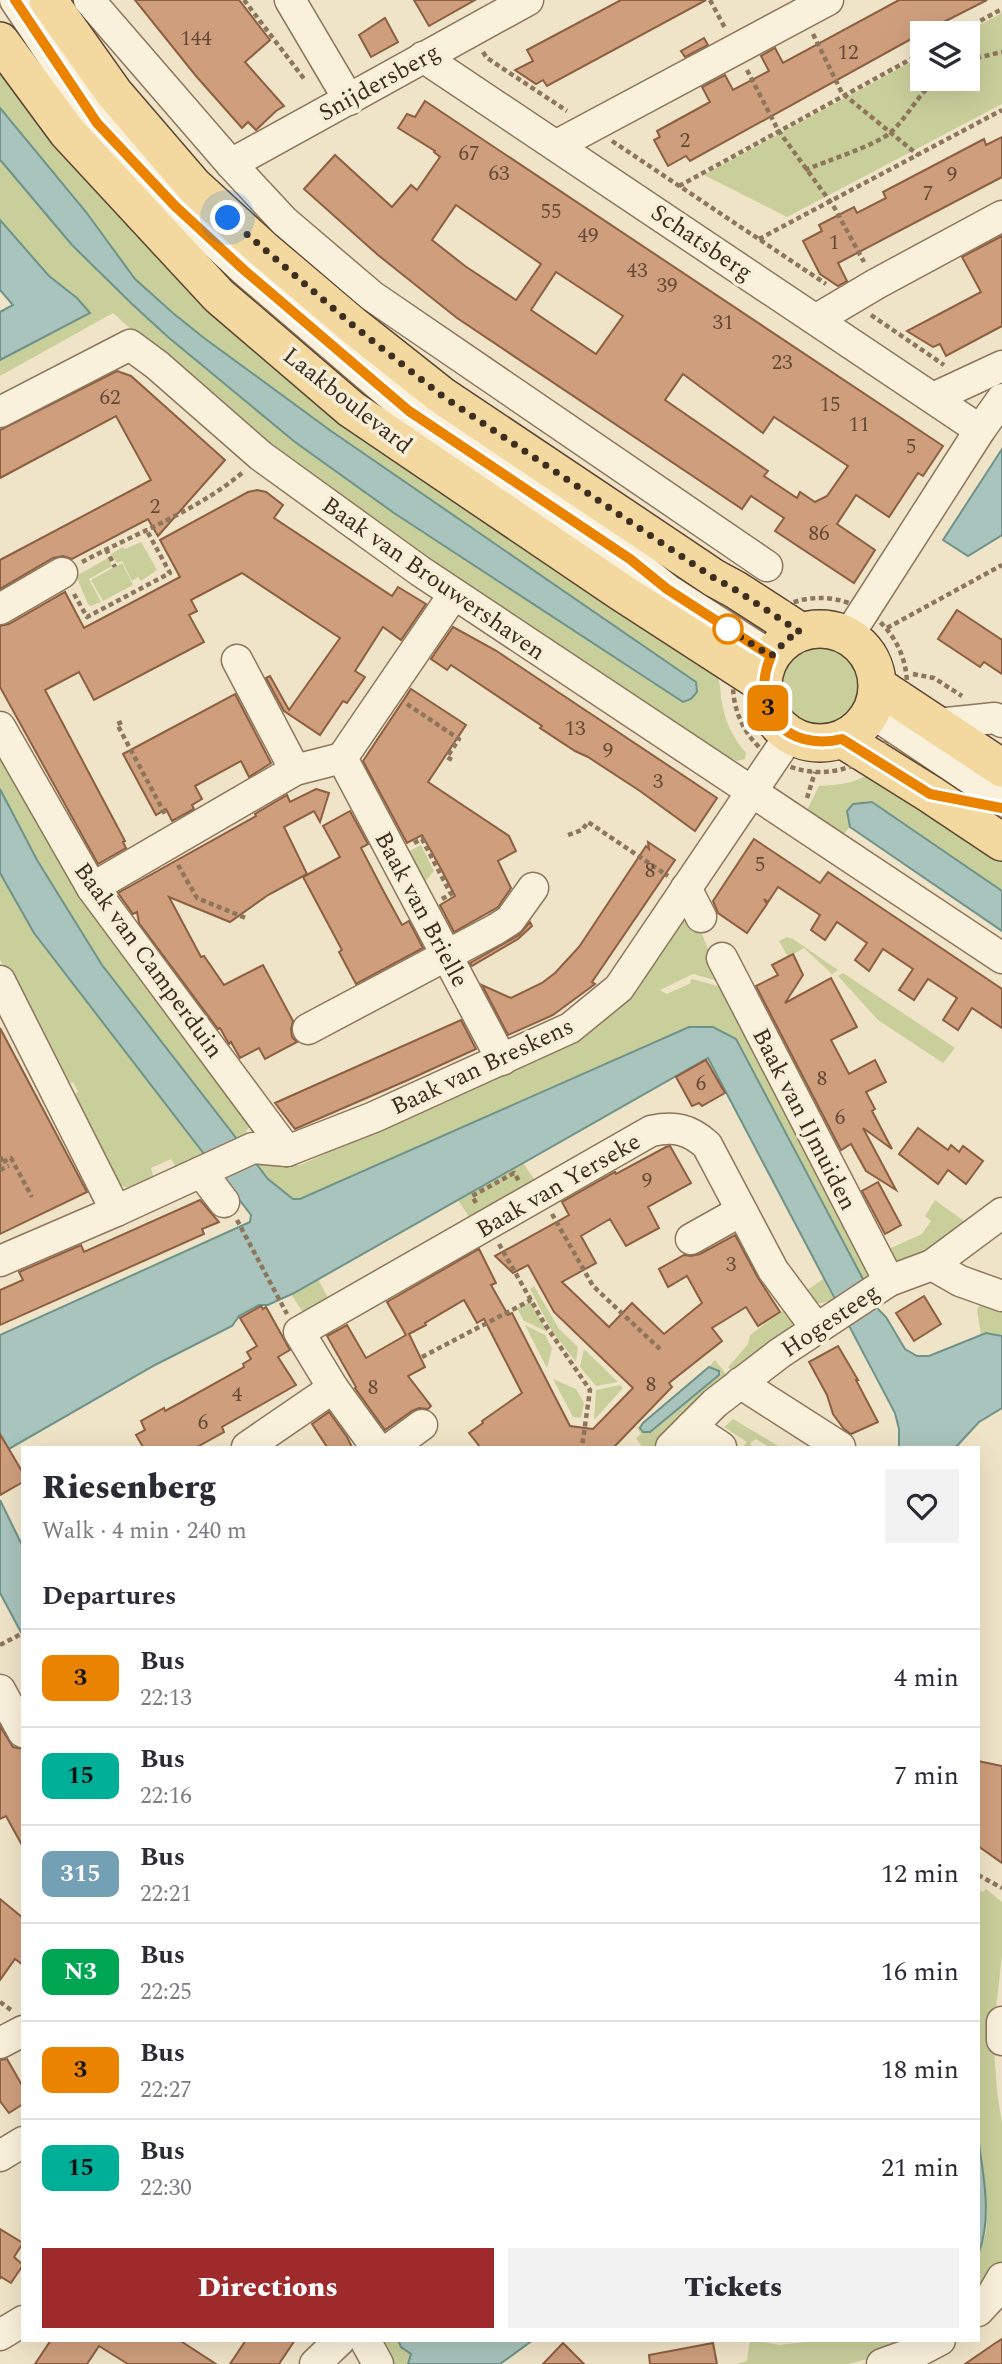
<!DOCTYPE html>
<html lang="en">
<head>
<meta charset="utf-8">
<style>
	body { margin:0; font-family:Spectral,serif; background:#f2f2f3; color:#2b2b33; height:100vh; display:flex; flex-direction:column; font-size:26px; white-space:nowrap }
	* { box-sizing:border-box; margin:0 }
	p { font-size:23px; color:#7c7c81 }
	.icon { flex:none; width:38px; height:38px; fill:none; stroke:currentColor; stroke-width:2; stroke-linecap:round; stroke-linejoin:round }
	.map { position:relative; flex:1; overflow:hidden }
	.side { position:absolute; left:21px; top:1446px; width:959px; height:896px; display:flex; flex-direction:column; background:#fff; border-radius:0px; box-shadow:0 7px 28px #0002 }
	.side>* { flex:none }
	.badge { padding:0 14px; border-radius:10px; font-size:24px; line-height:46px }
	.controls { position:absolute; left:910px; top:21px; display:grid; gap:14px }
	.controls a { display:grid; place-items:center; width:70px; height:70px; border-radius:0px; background:#fff; box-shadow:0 7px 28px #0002; font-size:35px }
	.you { position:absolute; width:35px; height:35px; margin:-18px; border:5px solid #fff; border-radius:50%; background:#1a73e8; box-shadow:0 0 0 10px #1a73e833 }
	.map>.badge { position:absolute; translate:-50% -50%; box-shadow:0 0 0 4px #fff }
	h2 { padding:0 21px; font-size:26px; line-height:63px }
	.round { display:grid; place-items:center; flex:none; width:74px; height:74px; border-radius:0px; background:#f2f2f3 }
	.summary { display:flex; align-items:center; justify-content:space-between; height:119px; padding:0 21px }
	h1 { font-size:33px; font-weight:800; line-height:52px }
	.action { display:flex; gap:14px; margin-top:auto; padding:14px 21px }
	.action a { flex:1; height:80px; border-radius:0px; background:#9e2a2b; color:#fff; font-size:28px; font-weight:800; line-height:80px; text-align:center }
	.action a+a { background:#f2f2f3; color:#2b2b33 }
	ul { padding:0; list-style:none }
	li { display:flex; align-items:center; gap:21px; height:98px; padding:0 21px; border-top:2px solid #e1e1e2 }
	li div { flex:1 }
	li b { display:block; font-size:26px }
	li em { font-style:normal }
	li .badge { min-width:77px; font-weight:700; text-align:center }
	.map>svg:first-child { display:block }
	.green { fill:#c9cf9b }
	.water { fill:#a9c4bc; stroke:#6f938a; stroke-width:2 }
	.building { fill:#cf9f7d; stroke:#8d5f41; stroke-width:2; fill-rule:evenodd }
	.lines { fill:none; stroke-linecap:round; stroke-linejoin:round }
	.minor-casing { stroke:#8d765c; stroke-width:33 }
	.major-casing { stroke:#5b4430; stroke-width:40 }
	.path { stroke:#8d765c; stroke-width:4.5; stroke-dasharray:5 3.5; stroke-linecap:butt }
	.minor { stroke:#faf1dc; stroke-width:30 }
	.major { stroke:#f3d9a0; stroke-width:37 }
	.line-casing { stroke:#fff; stroke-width:16 }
	.line { stroke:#e98300; stroke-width:10 }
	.walk { stroke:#3d2e20; stroke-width:7; stroke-dasharray:0 12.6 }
	.stop-dot { fill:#fff; stroke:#e98300; stroke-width:3.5 }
	.labels { text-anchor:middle; stroke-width:7; stroke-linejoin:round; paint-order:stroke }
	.number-label { font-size:21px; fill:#624a37 }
	.street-label { font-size:24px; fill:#3d2e20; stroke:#f7eed8 }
</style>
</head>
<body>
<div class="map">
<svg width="1002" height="2364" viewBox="0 0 1002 2364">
	<rect width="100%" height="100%" fill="#f0e4c8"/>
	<g class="green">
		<polygon points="1002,13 1002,104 787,217 704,175 922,56 922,79 968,79 968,33 964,33"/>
		<path d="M0,55L143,231L717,675C721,684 720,693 722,703C725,722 733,738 746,753L745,759L737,761L729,757L724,763L267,450L113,313L0,376V360L90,312L77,298L49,276L0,220V160L72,244L132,304L168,337L295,442L394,513L683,702L697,692L695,682L331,431L204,338L135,279L86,212L0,108Z"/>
		<polygon points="141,542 157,570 141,581 138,577 132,581 122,561 117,563 111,554 123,547 125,549"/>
		<polygon points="108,558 112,566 89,579 101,602 91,606 88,604 76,576"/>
		<polygon points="122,563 133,585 103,601 91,580"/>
		<circle cx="821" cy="686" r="45"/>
		<polygon points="0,750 79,896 252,1122 246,1132 249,1136 239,1143 102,965 53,890 0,790"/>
		<path d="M870,773L1002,855V891L872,802L852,804L847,811L850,827L839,839L805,814L819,786C839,785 853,784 870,773Z"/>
		<polygon points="421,845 434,871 424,883 408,852"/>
		<path d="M0,873L34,933L207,1158L177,1169L171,1159L151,1168L154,1180C142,1185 132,1193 120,1184L72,1096L78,1092L73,1082L66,1084L0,960Z"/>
		<polygon points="681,909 693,913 722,982 693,974 660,990 667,994 691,983 690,980 692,979 725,988 874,1268 864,1281 736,1039 713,1027 689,1027 300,1199 293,1199 268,1179 257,1165 259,1163 300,1165 502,1076 568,1046 585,1036 620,1004"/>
		<polygon points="787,937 793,939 838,970 832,974 804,948 788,957 779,941"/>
		<polygon points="843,973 955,1048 943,1063 878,1020 838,976"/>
		<polygon points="523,1163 539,1186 473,1223 458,1200"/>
		<polygon points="935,1200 968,1224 930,1253 896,1264 884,1251 922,1234 931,1221 925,1216"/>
		<polygon points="318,1279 329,1300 308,1312 302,1311 291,1294"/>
		<polygon points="823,1279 834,1300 813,1305 803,1293"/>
		<polygon points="534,1286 559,1329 578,1347 576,1362 552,1331 530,1289"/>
		<polygon points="983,1298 1002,1305 1002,1336 986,1333 981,1335 977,1310"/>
		<polygon points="530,1302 548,1332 524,1321 517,1308"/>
		<polygon points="787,1308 799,1323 736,1376 728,1367 748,1344 750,1335"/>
		<polygon points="525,1325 545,1335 552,1348 547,1368"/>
		<polygon points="584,1349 618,1382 596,1386 580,1367"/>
		<polygon points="715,1360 730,1379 658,1447 642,1447 636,1438 641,1434 637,1428 643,1423 640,1428 713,1381 719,1371 709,1367"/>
		<polygon points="553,1379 576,1389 584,1403 581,1418 573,1417"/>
		<polygon points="620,1385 623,1388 594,1420 596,1390"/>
		<polygon points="733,1419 780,1447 769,1447 756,1439 750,1443 752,1447 743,1447 747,1442 724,1427"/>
		<polygon points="978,1889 983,1892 986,1889 1002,1902 1002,1955 993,2036 997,2091 1002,2124 1002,2263 978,2300 978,2255 986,2233 987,2212 978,2136"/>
		<polygon points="377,2340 398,2340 401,2347 411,2354 408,2364 390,2364"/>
		<polygon points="750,2340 779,2345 825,2340 921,2340 894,2352 848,2364 736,2364 747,2361"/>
	</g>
	<g class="water">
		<polygon points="0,108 86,212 135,279 173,313 204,338 331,431 696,682 697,692 691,699 683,702 394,513 295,442 168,337 132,304 72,245 2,162 0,160"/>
		<polygon points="0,220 49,276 77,298 90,313 0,360 0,312 13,305 0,290"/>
		<polygon points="1002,449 1002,535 968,556 943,540"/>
		<polygon points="0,789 37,860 102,965 268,1179 293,1199 300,1199 689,1027 713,1027 736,1039 864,1281 875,1306 886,1317 905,1349 917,1356 929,1356 986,1333 1002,1336 1002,1408 979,1422 956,1447 899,1447 899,1429 895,1413 708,1058 294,1293 268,1305 259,1305 239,1316 232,1326 155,1365 0,1454 0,1335 250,1222 251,1215 34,933 0,873"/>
		<polygon points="872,802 1002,891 1002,931 850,827 847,811 853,804"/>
		<polygon points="709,1367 719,1371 719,1375 650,1432 643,1432 640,1428 643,1423"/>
		<polygon points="0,1500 23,1547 23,1636 0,1593"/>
		<path d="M978,2136C983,2176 993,2217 978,2255Z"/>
		<polygon points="398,2340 533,2340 500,2364 408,2364 411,2354 401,2347"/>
	</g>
	<g class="building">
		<polygon points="135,0 239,0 270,40 245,62 284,106 276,111 256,130 248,122 242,128 196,76"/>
		<polygon points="414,0 475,0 429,26"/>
		<polygon points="621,0 706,0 547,86 543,80 536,84 515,70 533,61 527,50"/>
		<polygon points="899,0 987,0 922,33 690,161 686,156 668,166 654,140 660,137 657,131 710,102 702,87 725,75 733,90 769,71 761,56 775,48 783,63"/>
		<polygon points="385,18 398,42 371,57 359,35"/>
		<polygon points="704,38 708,45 685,57 681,51"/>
		<path d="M425,101L943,446L923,476L918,473L889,517L856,495L837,524L875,550L854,583L775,531L784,518L751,496L742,509L457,318L378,255L304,189L335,155L392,207L411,185L417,190L440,157L434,152L435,151L398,128L407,114L415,117ZM456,205L541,264L516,300L465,266L432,240ZM556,272L623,316L596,354L531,310ZM683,374L763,433L774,417L848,466L827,496L815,502L800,492L797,498L764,476L768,471L665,400Z"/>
		<polygon points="1002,137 1002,177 838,263 847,281 838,286 820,274 803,241 822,231 819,225 854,207 857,213 886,198 883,192 984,139 986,145"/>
		<polygon points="1002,236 1002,326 946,356 940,344 933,347 907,331 981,292 962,257"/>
		<polygon points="117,371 131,376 225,460 158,536 148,519 72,559 63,556 53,558 0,589 0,560 151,480 116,416 0,478 0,430"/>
		<polygon points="257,490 266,492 283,505 274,518 392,596 398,587 426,604 401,640 383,627 355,671 365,677 347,703 343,701 320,735 284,711 266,678 270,676 289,710 340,638 242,573 191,600 197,611 189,615 204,642 94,700 79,672 45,690 125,841 123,842 126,848 98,864 0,687 0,626 9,624 65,592 84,628 180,577 160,540 248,492"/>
		<polygon points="957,610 1002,640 1002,674 984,662 980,667 938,639"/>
		<polygon points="453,627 495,650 717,798 695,831 640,791 588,757 575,751 540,728 542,726 451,665 447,670 431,659"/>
		<polygon points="411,689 466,725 428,782 509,836 516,851 498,861 511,888 498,907 454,932 440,905 455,896 440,867 422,835 407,843 363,761"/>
		<polygon points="235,694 271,763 249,777 241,761 195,786 202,799 192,805 194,809 172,821 166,809 156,815 123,754"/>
		<polygon points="316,789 329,793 320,822 314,811 284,827 307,874 268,895 230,922 169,897 201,957 204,956 224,985 263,965 293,1021 291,1029 292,1037 297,1042 265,1059 259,1048 240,1058 231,1042 229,1044 220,1028 218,1029 139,923 137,912 133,914 118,893 256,816 255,814 287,795 290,802"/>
		<polygon points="350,811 368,844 361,848 385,894 402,925 409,921 423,948 356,984 339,952 342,950 303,877 340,857 323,826"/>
		<polygon points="754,839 820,883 828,872 1002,989 1002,1028 972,1008 958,1030 943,1020 957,998 928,979 914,1000 899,990 913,969 883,949 869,971 855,960 867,943 837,922 825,940 811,930 820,915 778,887 768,902 764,899 767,904 747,933 718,913 713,901"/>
		<polygon points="648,842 675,860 592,982 595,984 553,1015 508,1035 482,985 511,998 542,983 555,973 579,947 646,846 649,849"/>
		<polygon points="530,922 532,926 518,939 472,966 470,963 519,935"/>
		<polygon points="793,954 803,975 785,1003 831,978 857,1027 831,1040 849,1074 875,1060 886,1082 866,1092 875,1109 872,1111 892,1149 863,1128 896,1190 866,1171 851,1144 841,1150 756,986 778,975 772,965"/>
		<polygon points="461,1020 476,1049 408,1080 295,1129 275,1103"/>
		<polygon points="0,1028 87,1192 0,1234"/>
		<polygon points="706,1060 725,1093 702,1106 699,1103 692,1106 676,1077"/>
		<polygon points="918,1128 948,1150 951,1145 959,1152 963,1146 983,1161 966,1184 948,1170 938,1184 899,1154"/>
		<polygon points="670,1146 691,1183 648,1207 659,1228 626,1246 610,1219 581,1236 596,1263 562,1282 609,1327 632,1303 664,1334 702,1303 687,1276 668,1287 659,1269 684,1255 691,1256 700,1254 735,1235 758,1278 780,1312 758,1326 746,1307 712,1328 722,1341 669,1383 672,1387 614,1447 480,1447 469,1433 483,1423 482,1421 522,1393 484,1319 477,1323 464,1300 425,1323 426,1325 409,1334 425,1367 408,1376 431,1406 428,1409 419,1408 412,1411 385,1430 355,1388 356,1387 327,1336 347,1325 366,1358 406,1335 387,1302 479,1249 496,1283 491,1285 508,1315 512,1313 570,1426 593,1429 633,1388 554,1312 528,1265 513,1273 495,1256 569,1215 562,1202 615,1172 616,1174 666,1147"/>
		<polygon points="878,1182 901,1225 885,1234 862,1191"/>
		<polygon points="200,1200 219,1222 202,1229 204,1234 0,1325 0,1290 23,1280 19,1272 81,1245 84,1252"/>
		<polygon points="924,1296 941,1324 914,1341 896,1313"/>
		<polygon points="261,1306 263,1309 266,1307 290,1350 278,1357 296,1385 222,1427 224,1432 197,1447 143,1447 136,1435 145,1430 141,1421 164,1408 165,1411 178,1404 244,1367 243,1364 251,1359 247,1352 257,1346 240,1318"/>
		<polygon points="838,1346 858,1380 856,1380 878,1422 851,1434 844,1429 833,1414 827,1395 809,1362"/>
		<polygon points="329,1412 347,1437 352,1447 327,1447 312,1424"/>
		<polygon points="0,1434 23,1473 23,1482 0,1495"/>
		<polygon points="0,1726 13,1747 23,1749 23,1847 6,1816 0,1819"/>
		<polygon points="978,1761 1002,1766 1002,1863 978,1846"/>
		<polygon points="0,1899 23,1918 23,1965 15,1959 0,1980"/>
		<polygon points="7,2059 23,2087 23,2104 9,2113 0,2101 0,2060"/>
		<polygon points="0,2229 23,2243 14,2257 23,2265 11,2283 1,2277 0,2279"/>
		<polygon points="1002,2339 1002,2364 965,2364 994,2344"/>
		<polygon points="51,2340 179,2340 216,2364 128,2364 99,2346 87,2364 35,2364"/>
		<polygon points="246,2340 295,2340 279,2364 230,2364"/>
		<polygon points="563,2343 584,2364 543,2364"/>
		<polygon points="713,2343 717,2364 650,2364 649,2355"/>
	</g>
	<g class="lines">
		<g class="minor-casing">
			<g id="minor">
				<polyline points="15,0 97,123 175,206 244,270 409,411 630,559 667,589 771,656"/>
				<polyline points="89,0 231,164 284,221 372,296 767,566"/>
				<polyline points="290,0 349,100"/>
				<polyline points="423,57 980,430"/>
				<polyline points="557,145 828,0"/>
				<polyline points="231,164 528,0"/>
				<polyline points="817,319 876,284 1002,216"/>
				<polyline points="933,398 1002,366"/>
				<polyline points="0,412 130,345 157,365 261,456 420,571 1002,958"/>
				<polyline points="0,609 62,573"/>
				<polyline points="848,636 980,430 1002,399"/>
				<polyline points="237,660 295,770"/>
				<polyline points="871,712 1002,800"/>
				<polyline points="937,724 995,718 1002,722"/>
				<polyline points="0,727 92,888 287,1151"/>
				<polyline points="342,758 502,1060"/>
				<polyline points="342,758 454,594"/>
				<polyline points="92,888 295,770 342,758"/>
				<polyline points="686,888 701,917"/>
				<polyline points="722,958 889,1281"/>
				<polyline points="0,981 116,1211"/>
				<polyline points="308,1029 496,929 510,920 533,888"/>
				<polyline points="201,1172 224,1202"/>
				<polyline points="691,1239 741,1211"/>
				<polyline points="0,1261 116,1211 253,1148 287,1151 374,1117 570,1028 619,988 790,735"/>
				<polyline points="932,1265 960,1281 1002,1296"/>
				<polyline points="740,1383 840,1447"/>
				<polyline points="691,1427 721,1447"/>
				<polyline points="247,1447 333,1388"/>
				<path d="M376,1447L333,1388L299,1332L651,1131C675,1126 689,1129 707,1145L773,1270L816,1328"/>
				<polyline points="392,1447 422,1425"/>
				<polyline points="671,1447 715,1403 780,1353 889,1281 932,1265 1002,1213"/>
				<polyline points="0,1690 23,1732"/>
				<polyline points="1002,2022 1002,2040"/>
				<polyline points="0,2043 23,2031"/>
				<polyline points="0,2156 23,2142"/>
				<polyline points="978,2311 991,2297 1002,2278"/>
				<polyline points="0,2335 23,2321"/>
				<polyline points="365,2340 378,2364"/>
				<polyline points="315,2364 340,2340"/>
				<polyline points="882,2364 921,2350 940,2340"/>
			</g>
		</g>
		<g class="major-casing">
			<g id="major">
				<polyline points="48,0 114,93 194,186 263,249 355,327 441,395 714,578 736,590 801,632"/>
				<polyline points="0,41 68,133 219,296 351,409 621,592 763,684"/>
				<circle cx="820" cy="686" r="57"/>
				<polyline points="878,686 1002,768"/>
				<polyline points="842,739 930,794 1002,842"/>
			</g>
		</g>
		<g class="path">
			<polyline points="244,0 305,80"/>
			<polyline points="710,0 725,28"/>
			<polyline points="958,33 1002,9"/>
			<polyline points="813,34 842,93 918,155"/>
			<polyline points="483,52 487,58 567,111"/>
			<polyline points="968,60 1002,52"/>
			<polyline points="747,70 778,130 834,207 864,262"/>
			<polyline points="612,141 826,284"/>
			<path d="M805,170C826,161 874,146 890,133C908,117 918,94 937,79"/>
			<polyline points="679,186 922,53"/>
			<polyline points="759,239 1002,110"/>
			<polyline points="871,315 944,365"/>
			<polyline points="106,549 115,567"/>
			<path d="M82,562C136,533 195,512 242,473"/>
			<polyline points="74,594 87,617 170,573 146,529"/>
			<circle cx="820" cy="685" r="87"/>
			<polyline points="887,628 1002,565"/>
			<polyline points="913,674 934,678 962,696"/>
			<polyline points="407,704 459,739 447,757 452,760"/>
			<polyline points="122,722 117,724 166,816"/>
			<polyline points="807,798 815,772"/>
			<polyline points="568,835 582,830 588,822 668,876"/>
			<polyline points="414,843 422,839 451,894 442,899"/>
			<polyline points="178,865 197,898 248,919"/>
			<polyline points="0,1157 3,1162 0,1164"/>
			<polyline points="3,1162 11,1158 32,1197"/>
			<polyline points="0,1170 9,1166"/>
			<polyline points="476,1203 472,1196 514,1173 519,1181"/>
			<polyline points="552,1214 593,1286 662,1351"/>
			<polyline points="237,1220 287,1314"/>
			<polyline points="499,1244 544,1323 590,1390 582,1447"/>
			<polyline points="422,1357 531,1300"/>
			<polyline points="0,1645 23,1633"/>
			<polyline points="978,1875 1002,1888"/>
			<polyline points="0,2002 11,2010"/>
		</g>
		<use href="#minor" class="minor"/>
		<use href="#major" class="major"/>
	</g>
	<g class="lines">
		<g class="line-casing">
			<path id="line" d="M15,0L97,123L175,206L244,270L409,411L630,559L667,589L771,656C748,710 786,752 842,739L930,794L1002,808"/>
		</g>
		<use href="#line" class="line"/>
		<polyline class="walk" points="228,218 355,327 441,395 714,578 736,590 800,632 789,638 771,656 728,629"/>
	</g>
	<circle class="stop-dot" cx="728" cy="629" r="14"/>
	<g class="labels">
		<g class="number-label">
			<text x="196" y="45">144</text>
			<text x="848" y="59">12</text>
			<text x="685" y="147">2</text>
			<text x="469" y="160">67</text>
			<text x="499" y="180">63</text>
			<text x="952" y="181">9</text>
			<text x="928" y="200">7</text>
			<text x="551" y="218">55</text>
			<text x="588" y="242">49</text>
			<text x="834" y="249">1</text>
			<text x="637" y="277">43</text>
			<text x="667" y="292">39</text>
			<text x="723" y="329">31</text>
			<text x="782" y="369">23</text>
			<text x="110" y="404">62</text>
			<text x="830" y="411">15</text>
			<text x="859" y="431">11</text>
			<text x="911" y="453">5</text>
			<text x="155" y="513">2</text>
			<text x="819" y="540">86</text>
			<text x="575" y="735">13</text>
			<text x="608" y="757">9</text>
			<text x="658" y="788">3</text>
			<text x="760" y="871">5</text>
			<text x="650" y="877">8</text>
			<text x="822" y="1085">8</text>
			<text x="701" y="1090">6</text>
			<text x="840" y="1124">6</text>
			<text x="647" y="1187">9</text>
			<text x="731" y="1271">3</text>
			<text x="651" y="1391">8</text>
			<text x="373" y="1394">8</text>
			<text x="237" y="1401">4</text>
			<text x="203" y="1429">6</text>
		</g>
		<g class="street-label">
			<text transform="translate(379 82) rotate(-29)" y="8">Snijdersberg</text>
			<text transform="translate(702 242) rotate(34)" y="8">Schatsberg</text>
			<text transform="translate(348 400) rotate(38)" y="8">Laakboulevard</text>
			<text transform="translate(434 578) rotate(35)" y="8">Baak van Brouwershaven</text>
			<text transform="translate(422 909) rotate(62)" y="8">Baak van Brielle</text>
			<text transform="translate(149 960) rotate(54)" y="8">Baak van Camperduin</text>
			<text transform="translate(482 1066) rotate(-25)" y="8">Baak van Breskens</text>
			<text transform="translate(805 1119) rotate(63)" y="8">Baak van IJmuiden</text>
			<text transform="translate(558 1185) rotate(-30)" y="8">Baak van Yerseke</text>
			<text transform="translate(830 1320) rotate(-34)" y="8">Hogesteeg</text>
		</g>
	</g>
</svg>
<div class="controls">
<a><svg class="icon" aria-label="layers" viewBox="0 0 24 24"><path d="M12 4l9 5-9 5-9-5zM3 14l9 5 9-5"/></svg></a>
</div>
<div class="you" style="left:228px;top:218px"></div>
<b class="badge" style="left:768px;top:708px;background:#e98300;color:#111">3</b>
<section class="side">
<div class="summary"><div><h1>Riesenberg</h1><p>Walk · 4 min · 240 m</p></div><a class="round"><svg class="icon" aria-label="heart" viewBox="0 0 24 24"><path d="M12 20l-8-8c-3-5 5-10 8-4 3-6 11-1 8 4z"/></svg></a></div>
<h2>Departures</h2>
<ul>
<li><span class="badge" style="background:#e98300;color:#111">3</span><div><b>Bus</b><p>22:13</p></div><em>4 min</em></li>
<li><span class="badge" style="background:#00af98;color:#111">15</span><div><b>Bus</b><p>22:16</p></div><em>7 min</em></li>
<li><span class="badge" style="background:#74a0b6;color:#fff">315</span><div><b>Bus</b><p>22:21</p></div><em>12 min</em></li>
<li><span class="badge" style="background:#00a651;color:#fff">N3</span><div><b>Bus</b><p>22:25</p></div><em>16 min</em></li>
<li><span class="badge" style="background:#e98300;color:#111">3</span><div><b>Bus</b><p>22:27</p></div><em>18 min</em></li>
<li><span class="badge" style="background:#00af98;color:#111">15</span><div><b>Bus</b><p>22:30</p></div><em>21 min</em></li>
</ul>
<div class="action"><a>Directions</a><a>Tickets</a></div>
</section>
</div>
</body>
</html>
